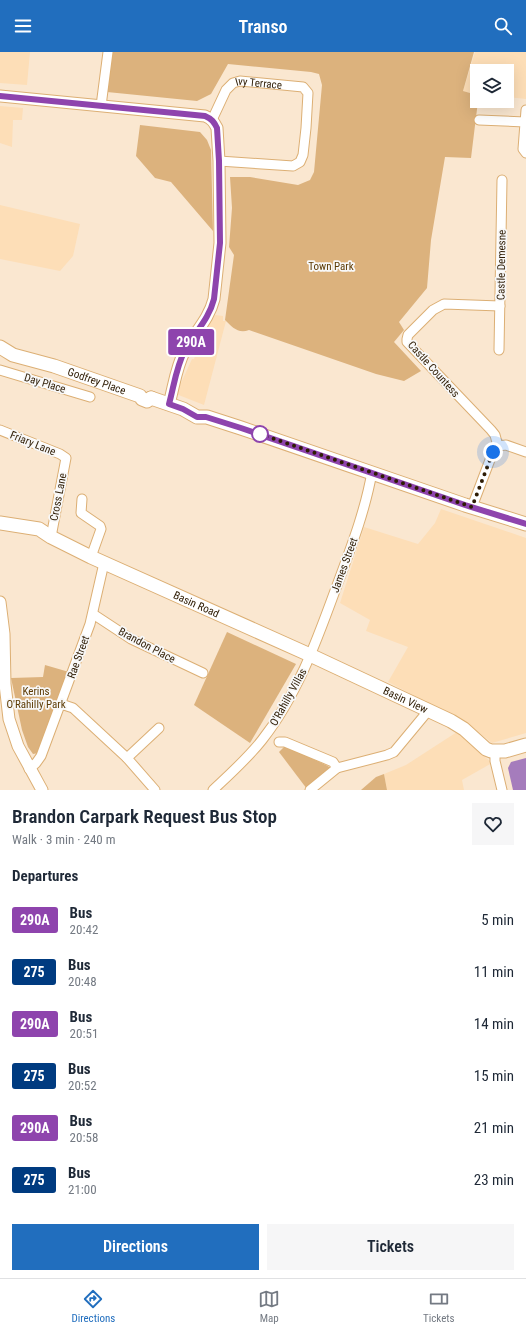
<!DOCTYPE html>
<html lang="en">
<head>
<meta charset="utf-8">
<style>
	body { margin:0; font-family:"Roboto Condensed",sans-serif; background:#f6f6f7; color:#1f2937; height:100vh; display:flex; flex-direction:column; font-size:15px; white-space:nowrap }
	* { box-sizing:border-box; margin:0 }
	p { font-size:13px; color:#747a83 }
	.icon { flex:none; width:22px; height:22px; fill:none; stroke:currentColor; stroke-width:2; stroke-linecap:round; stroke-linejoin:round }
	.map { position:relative; height:738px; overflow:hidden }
	.sheet { display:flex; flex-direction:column; background:#fff; flex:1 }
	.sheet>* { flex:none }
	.badge { padding:0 8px; border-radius:3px; font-size:14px; line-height:26px }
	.controls { position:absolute; left:470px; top:12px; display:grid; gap:8px }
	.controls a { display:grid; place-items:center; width:44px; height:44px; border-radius:0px; background:#fff; box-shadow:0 4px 16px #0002; font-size:20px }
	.you { position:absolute; width:20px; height:20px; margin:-10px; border:3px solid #fff; border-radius:50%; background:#1a73e8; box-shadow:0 0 0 6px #1a73e833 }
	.map>.badge { position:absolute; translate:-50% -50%; box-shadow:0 0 0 2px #fff }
	h2 { padding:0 12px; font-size:15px; line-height:36px }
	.round { display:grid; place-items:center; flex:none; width:42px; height:42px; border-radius:0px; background:#f6f6f7 }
	.overview { display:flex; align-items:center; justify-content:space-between; height:68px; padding:0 12px }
	h1 { font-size:19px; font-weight:600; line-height:30px }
	.action { display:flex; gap:8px; margin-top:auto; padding:8px 12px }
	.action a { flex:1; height:46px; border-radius:0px; background:#216ebe; color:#fff; font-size:16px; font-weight:600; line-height:46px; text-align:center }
	.action a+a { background:#f6f6f7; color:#1f2937 }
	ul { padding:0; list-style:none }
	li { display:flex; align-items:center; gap:12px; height:52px; padding:0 12px }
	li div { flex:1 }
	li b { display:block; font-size:15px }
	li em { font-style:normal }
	li .badge { min-width:44px; font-weight:700; text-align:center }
	header { display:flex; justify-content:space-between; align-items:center; height:52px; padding:0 12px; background:#216ebe; color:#fff; font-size:18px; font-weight:600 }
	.dock { display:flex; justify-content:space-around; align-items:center; height:56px; border-top:1px solid #e0e1e3; background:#fff; font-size:11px; color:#747a83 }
	.dock a { display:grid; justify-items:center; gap:2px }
	.dock .active { color:#216ebe }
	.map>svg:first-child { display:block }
	.built { fill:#fddeb7 }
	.green { fill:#dcb27d }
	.water { fill:#a57cbc }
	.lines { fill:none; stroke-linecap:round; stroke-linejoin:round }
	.minor-casing { stroke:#dcaf74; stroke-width:11 }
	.tertiary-casing { stroke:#dcaf74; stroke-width:13 }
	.secondary-casing { stroke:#dcaf74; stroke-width:15 }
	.minor { stroke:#fff; stroke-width:9 }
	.tertiary { stroke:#fff; stroke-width:11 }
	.secondary { stroke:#fff; stroke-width:13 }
	.line-casing { stroke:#fff; stroke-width:9 }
	.line { stroke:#8e44ad; stroke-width:6 }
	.walk { stroke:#2e1c04; stroke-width:4; stroke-dasharray:0 7.2 }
	.stop-dot { fill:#fff; stroke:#8e44ad; stroke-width:2 }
	.labels { text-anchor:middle; stroke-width:3.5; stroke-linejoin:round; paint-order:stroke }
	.street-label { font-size:11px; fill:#2e1c04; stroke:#f8f8f8 }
	.park-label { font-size:11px; fill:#5d3b04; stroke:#f8f8f8 }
</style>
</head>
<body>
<header><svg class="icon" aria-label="menu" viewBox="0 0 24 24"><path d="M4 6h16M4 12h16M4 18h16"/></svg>Transo<svg class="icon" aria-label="search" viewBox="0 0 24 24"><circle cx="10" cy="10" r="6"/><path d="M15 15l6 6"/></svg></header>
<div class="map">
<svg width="526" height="738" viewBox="0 0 526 738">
	<rect width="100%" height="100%" fill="#fae7d0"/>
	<g class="built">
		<polygon points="0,0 30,0 27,33 0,31"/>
		<polygon points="475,0 526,0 526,47 507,45 507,19 477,19 477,43 463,39"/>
		<polygon points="0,54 23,56 22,68 13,68 12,95 0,91"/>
		<polygon points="0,153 80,172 73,204 60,219 0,207"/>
		<polygon points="215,263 223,264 223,269 226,269 204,353 176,342 192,307 194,307 203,282"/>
		<polygon points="441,457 526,486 526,681 492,691 467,671 388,630 408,595 366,579 370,568 340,551 364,475 418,492 435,471"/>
		<polygon points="457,680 492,711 462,728 464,738 387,738 384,722 406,713"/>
	</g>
	<g class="green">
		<path d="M112,0H474L463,39L477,43V49H478L471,106L445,105L431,188L427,236L399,270L404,278L394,290L421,319L404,329L376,322L249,278C238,282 232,275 225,268L234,203L229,195L232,156L230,125H250L298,133L310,128L314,120L322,33L319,22L311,20L228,12L211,42L197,49L107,40Z"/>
		<polygon points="140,73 200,80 207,88 211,98 213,179 171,130 155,126 136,104"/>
		<polygon points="227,580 296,612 250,691 194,653"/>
		<polygon points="45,613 69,620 39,701 33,702 28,695 22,678 11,626 43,625"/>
		<polygon points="285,694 328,714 330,716 307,737 279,700"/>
		<polygon points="384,722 387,738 361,738 376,725"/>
	</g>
	<polygon class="water" points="526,706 526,738 513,738 508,716 511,710"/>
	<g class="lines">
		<g class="minor-casing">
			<g id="minor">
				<polyline points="101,54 108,0"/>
				<polyline points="526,58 523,97 526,101"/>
				<path id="s1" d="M212,68L226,38L233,31L240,29L303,35L308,41L306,76L303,103L300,110L293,114L219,109"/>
				<polyline points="479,68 525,70"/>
				<polyline points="499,298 502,128"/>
				<polyline points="0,318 90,345"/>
				<polyline points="0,378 60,402 66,406 51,485"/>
				<polyline points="498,394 495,383 491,378 407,290 407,287 408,283 433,258 444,252 500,254"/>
				<polyline points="82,447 81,461 100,474 101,477 91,505"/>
				<polyline points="472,455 493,400 498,394 506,393 526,400"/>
				<polyline points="93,562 131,587 203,621"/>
				<polyline points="61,652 73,656 127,706 155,738"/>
				<polyline points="279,690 285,690 333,710 337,716"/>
				<polyline points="495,699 495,709 502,738"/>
				<polyline points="127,706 159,676"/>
				<polyline points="29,717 36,711 41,704 90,572 104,511"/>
				<path d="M213,738C230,722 248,706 262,688C297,644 317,588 336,536C350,498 365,460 372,420"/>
				<polyline points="310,738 337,716 387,703 394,700 428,659"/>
			</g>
		</g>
		<g class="tertiary-casing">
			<g id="tertiary">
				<path d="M0,44L205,64C212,67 214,70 217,76L219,109L220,191L214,247C209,267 195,280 185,298C176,315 174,334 169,352"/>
				<polyline points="0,550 4,582 5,632 9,667 18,694 42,738"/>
			</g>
		</g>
		<g class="secondary-casing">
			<g id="secondary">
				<path id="s2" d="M0,295L13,303L54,314L140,344L142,347L147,349L151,346"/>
				<polyline points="151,346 183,357 197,365 207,365 241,376 465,453 526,472"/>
				<path id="s3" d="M0,471L39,477L51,485L91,505L310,603L451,669L464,677L486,697L491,699H505L526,693"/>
			</g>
		</g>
		<use href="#minor" class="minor"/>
		<use href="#tertiary" class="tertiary"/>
		<use href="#secondary" class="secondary"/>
	</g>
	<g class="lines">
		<g class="line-casing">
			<path id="line" d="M0,44L205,64C212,67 214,70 217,76L219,109L220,191L214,247C209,267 195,280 185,298C176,315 174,334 169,352L183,357L197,365H206L241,376L465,453L526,472"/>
		</g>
		<use href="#line" class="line"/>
		<polyline class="walk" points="260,382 472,455 493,400"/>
	</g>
	<circle class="stop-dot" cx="260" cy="382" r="8"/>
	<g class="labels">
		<g class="street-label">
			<text dy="4" stroke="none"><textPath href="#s1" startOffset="69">Ivy Terrace</textPath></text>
			<text transform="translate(501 213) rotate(-89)" y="4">Castle Demesne</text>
			<text transform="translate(434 317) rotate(48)" y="4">Castle Countess</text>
			<text dy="4" stroke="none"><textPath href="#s2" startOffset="103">Godfrey Place</textPath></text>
			<text transform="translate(45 331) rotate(17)" y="4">Day Place</text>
			<text transform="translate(33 391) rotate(22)" y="4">Friary Lane</text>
			<text transform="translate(58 445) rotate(-79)" y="4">Cross Lane</text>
			<text transform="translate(344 513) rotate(-70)" y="4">James Street</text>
			<text dy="4" stroke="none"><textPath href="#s3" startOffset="214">Basin Road</textPath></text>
			<text transform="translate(147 593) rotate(28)" y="4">Brandon Place</text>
			<text transform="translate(78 605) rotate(-70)" y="4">Rae Street</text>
			<text transform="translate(288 645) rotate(-61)" y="4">O'Rahilly Villas</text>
			<text dy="4" stroke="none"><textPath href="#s3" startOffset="444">Basin View</textPath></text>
		</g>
		<g class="park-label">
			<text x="331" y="218">Town Park</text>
			<text x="36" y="643">Kerins<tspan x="36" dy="13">O'Rahilly Park</tspan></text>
		</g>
	</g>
</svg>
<div class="controls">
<a><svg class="icon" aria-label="layers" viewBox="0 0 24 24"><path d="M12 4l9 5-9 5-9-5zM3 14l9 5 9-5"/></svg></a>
</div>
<div class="you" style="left:493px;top:400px"></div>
<b class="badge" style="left:191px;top:290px;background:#8e44ad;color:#fff">290A</b>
</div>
<section class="sheet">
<div class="overview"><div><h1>Brandon Carpark Request Bus Stop</h1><p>Walk · 3 min · 240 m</p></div><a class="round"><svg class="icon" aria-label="heart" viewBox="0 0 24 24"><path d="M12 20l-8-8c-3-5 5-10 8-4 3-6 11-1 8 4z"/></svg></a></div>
<h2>Departures</h2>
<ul>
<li><span class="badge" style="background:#8e44ad;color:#fff">290A</span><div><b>Bus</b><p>20:42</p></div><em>5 min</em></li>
<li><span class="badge" style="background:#003b80;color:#fff">275</span><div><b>Bus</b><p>20:48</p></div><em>11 min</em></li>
<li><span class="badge" style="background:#8e44ad;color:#fff">290A</span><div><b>Bus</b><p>20:51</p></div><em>14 min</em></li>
<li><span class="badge" style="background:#003b80;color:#fff">275</span><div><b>Bus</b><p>20:52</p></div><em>15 min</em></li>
<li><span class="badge" style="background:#8e44ad;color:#fff">290A</span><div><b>Bus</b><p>20:58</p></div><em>21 min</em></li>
<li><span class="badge" style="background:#003b80;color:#fff">275</span><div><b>Bus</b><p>21:00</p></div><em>23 min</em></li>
</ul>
<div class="action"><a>Directions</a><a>Tickets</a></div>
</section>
<nav class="dock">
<a class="active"><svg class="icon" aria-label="directions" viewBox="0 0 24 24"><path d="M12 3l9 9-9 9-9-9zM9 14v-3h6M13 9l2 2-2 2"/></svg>Directions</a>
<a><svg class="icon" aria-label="map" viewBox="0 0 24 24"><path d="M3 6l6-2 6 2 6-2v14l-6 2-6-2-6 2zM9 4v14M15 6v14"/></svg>Map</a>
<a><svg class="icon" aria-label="tickets" viewBox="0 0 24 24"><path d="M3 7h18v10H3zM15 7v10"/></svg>Tickets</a>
</nav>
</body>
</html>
